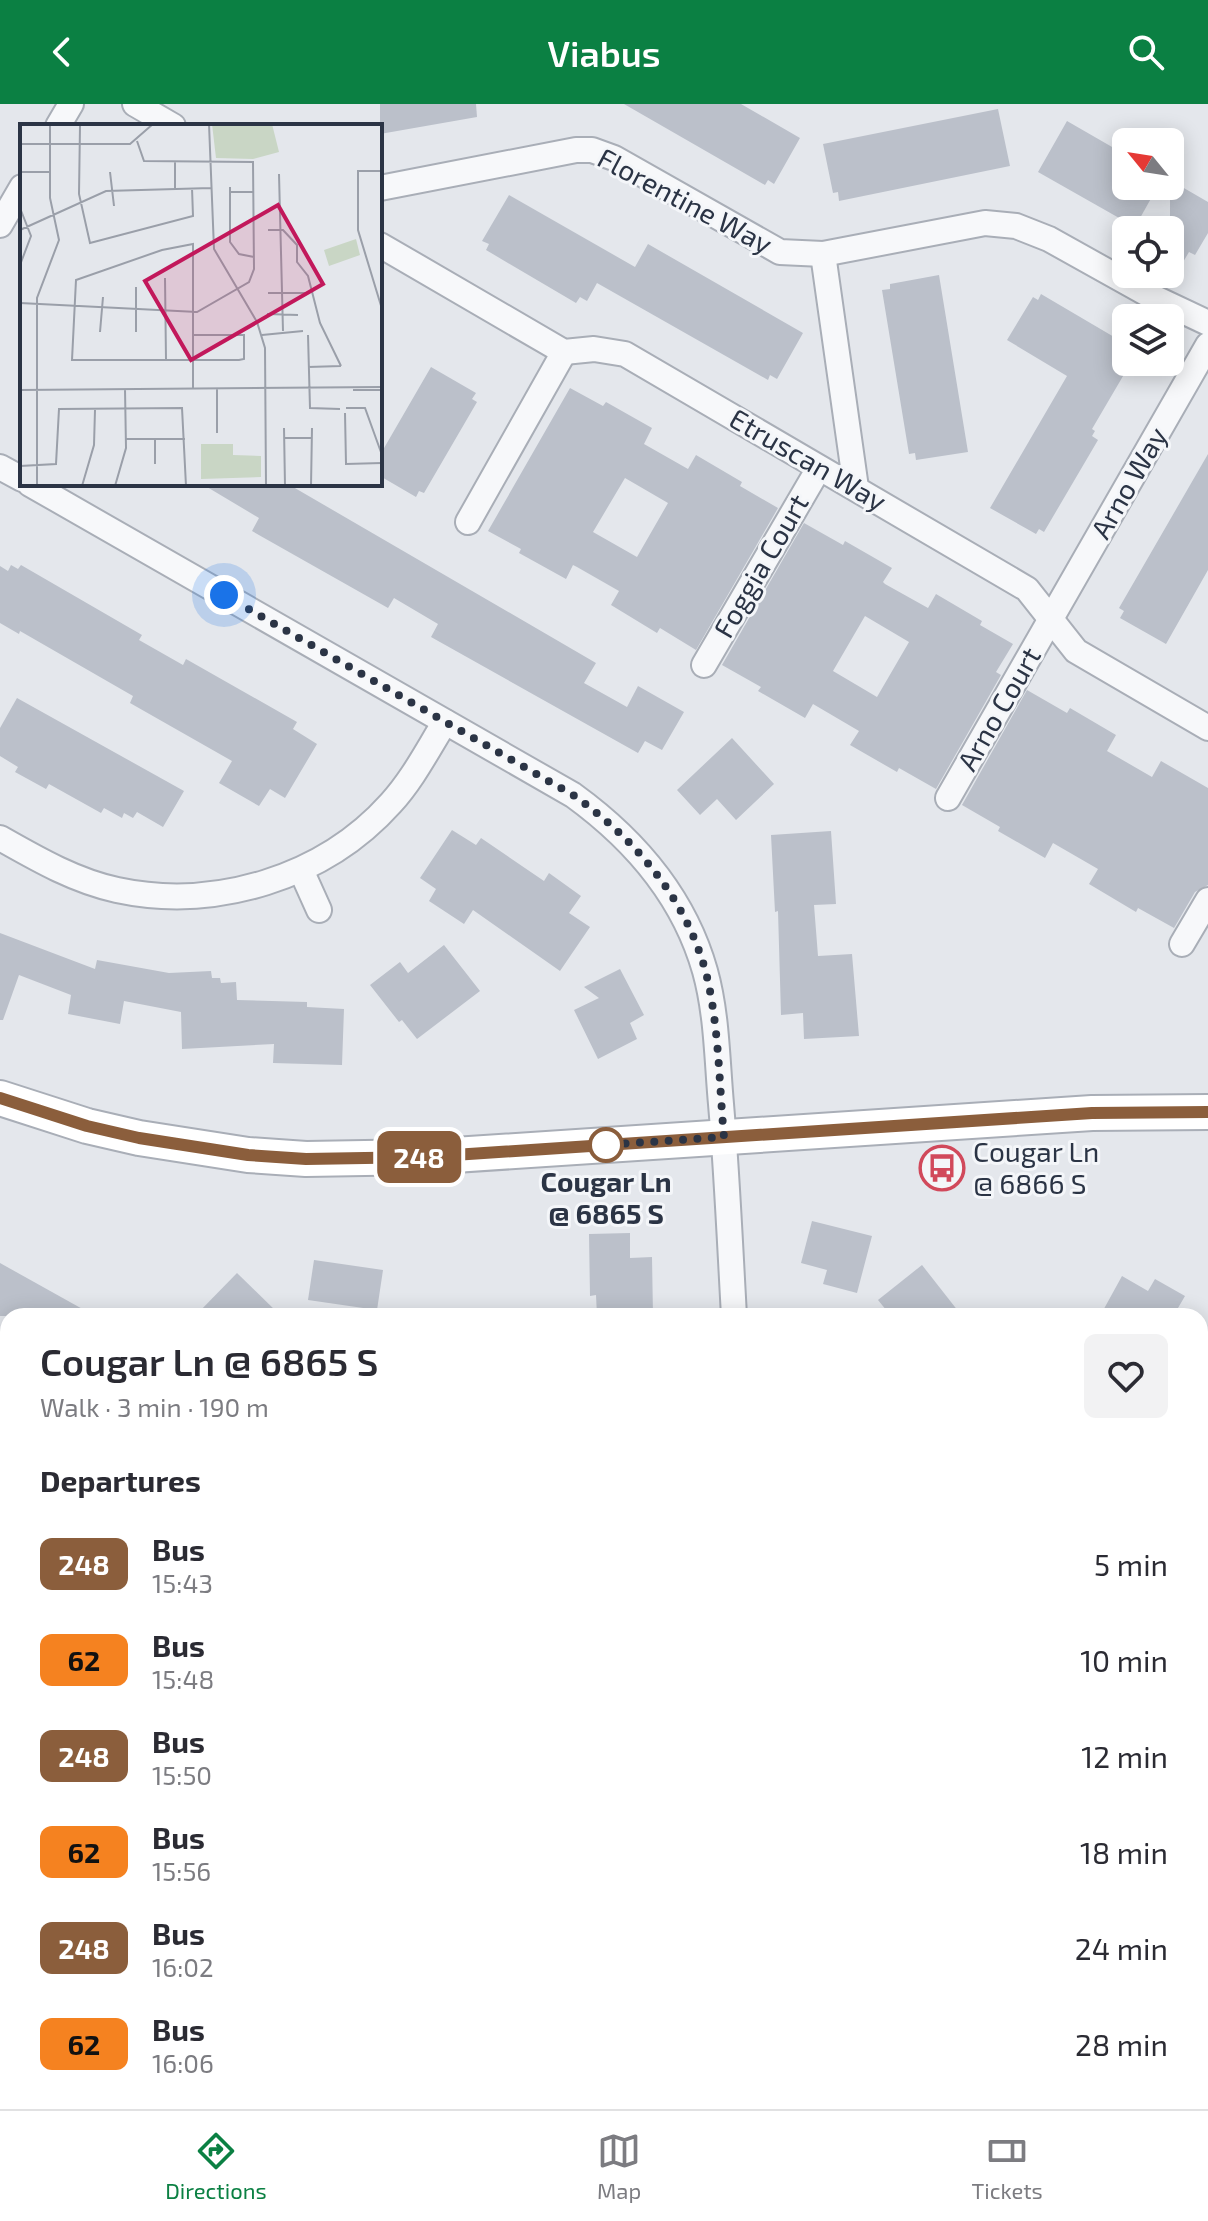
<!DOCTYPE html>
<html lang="en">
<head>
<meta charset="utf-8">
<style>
	body { margin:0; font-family:"Exo 2",sans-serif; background:#f2f2f3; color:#2b2b33; height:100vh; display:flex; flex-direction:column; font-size:30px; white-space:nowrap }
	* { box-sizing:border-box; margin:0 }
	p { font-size:26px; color:#7c7c81 }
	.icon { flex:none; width:44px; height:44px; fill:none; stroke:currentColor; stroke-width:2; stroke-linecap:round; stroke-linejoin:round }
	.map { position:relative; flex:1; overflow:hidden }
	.panel { position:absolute; left:0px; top:1204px; width:1208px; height:802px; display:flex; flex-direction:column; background:#fff; border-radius:24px 24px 0 0; box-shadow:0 4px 20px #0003 }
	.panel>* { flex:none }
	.badge { padding:0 16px; border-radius:12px; font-size:28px; line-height:52px }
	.needle { width:52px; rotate:300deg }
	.buttons { position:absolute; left:1112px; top:24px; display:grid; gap:16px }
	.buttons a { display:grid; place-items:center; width:72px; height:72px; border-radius:12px; background:#fff; box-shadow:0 4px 20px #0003; font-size:40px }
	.you { position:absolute; width:40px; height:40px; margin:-20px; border:6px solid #fff; border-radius:50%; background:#1a73e8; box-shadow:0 0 0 12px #1a73e833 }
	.map>.badge { position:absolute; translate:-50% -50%; box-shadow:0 0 0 4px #fff }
	h2 { padding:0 40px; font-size:30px; line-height:72px }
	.round { display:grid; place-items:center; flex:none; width:84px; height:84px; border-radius:12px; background:#f2f2f3 }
	.head { display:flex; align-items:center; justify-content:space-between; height:136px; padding:0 40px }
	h1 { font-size:38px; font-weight:600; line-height:60px }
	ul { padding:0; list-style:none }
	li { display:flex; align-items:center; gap:24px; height:96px; padding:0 40px }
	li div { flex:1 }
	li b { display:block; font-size:30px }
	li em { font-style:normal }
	li .badge { min-width:88px; font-weight:700; text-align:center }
	header { display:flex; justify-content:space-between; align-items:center; height:104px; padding:0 40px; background:#0b8043; color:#fff; font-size:36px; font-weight:600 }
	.tabs { display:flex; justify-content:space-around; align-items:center; height:112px; border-top:2px solid #e1e1e2; background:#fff; font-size:22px; color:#7c7c81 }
	.tabs a { display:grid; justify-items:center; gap:4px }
	.tabs .selected { color:#0b8043 }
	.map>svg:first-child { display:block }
	.building { fill:#bbc0ca; fill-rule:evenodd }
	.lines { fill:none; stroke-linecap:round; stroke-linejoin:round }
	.minor-casing { stroke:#a9aeb7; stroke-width:28 }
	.secondary-casing { stroke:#a9aeb7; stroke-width:38 }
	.minor { stroke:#f7f8fa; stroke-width:24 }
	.secondary { stroke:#fff; stroke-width:34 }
	.line-casing { stroke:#fff; stroke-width:18 }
	.line { stroke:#8b5e3c; stroke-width:12 }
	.walk { stroke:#2b3445; stroke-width:8; stroke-dasharray:0 14.4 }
	.stop-dot { fill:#fff; stroke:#8b5e3c; stroke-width:4 }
	.labels { text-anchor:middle; stroke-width:6; stroke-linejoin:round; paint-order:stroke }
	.street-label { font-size:28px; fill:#2b3445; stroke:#f4f6f9 }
	.poi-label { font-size:28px; fill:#2b3445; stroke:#f4f6f9; text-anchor:start }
	.stop-label { font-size:28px; font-weight:bold; fill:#2b3445; stroke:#f4f6f9 }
	.inset-road { fill:none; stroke:#9a9fa9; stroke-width:2 }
	.view { fill:#c2185b; fill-opacity:0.15; stroke:#c2185b; stroke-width:4 }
	.inset-edge { fill:none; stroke:#2b3445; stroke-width:4 }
</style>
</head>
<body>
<header><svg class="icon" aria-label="back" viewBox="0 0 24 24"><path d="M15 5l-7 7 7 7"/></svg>Viabus<svg class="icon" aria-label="search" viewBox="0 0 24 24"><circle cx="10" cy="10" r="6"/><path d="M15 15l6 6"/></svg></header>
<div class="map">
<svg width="1208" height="2005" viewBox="0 0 1208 2005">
	<rect width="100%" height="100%" fill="#e4e7ec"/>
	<g class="building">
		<polygon points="380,0 476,0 477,13 380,30"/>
		<polygon points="624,0 741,0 800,34 774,80 768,76 765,81"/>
		<polygon points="998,5 1010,62 839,97 838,88 833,89 823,40"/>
		<polygon points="1067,17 1126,51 1126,82 1158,82 1135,123 1038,68"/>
		<polygon points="1170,76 1208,98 1208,129 1195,151 1189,148 1170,180"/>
		<polygon points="509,91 635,163 648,140 803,229 777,275 770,271 768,276 597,179 587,197 580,193 576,199 486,146 489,140 482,137"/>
		<polygon points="939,171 968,348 916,356 915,349 909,350 882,186 890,185 890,180"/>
		<polygon points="1041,190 1126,240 1126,267 1092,325 1095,327 1092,332 1098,336 1044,428 1039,425 1036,430 990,404 1067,272 1007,236 1033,193 1038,196"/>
		<polygon points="431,263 476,289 472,295 477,298 424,389 419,387 416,393 380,372 380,351"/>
		<path d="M570,284L603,302L606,298L652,324L644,340L688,365L696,351L742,378L740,382L778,404L696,546L660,524L657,529L611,501L619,487L577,463L573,461L566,475L519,449L521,445L488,427ZM625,374L668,399L637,453L593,428Z"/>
		<polygon points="1208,350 1208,466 1166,540 1120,514 1124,507 1119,504"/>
		<polygon points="202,380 288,380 596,559 584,579 627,603 638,582 684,608 662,646 645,637 638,649 431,533 438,520 394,494 388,504 252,427 259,414"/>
		<path d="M804,419L843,441L845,437L892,464L883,478L885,480L928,504L936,490L982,517L980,521L1013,540L996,568L1001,571L936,685L899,664L897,668L850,641L859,627L813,600L805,614L758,587L761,583L722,561ZM865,512L909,538L877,593L833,567Z"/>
		<polygon points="11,461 18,465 21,461 142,531 139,536 183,561 186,555 297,618 293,625 317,640 285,694 270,685 259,702 219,679 232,657 130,599 133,592 20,527 19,530 0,519 0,462 8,467"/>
		<polygon points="1027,586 1067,609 1070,604 1116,631 1107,647 1152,673 1161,657 1208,684 1208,781 1195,788 1174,824 1138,804 1136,808 1089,780 1098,765 1053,739 1045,754 998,727 1000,723 962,701"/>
		<polygon points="17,594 184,687 163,723 137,708 133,714 124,709 122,714 104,704 101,709 49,680 46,685 15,668 18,663 0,652 0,624"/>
		<polygon points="732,634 774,680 736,716 717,695 700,711 677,686"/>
		<polygon points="452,726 476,741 481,734 544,777 549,769 581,792 569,809 590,823 560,867 473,806 464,820 429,797 436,785 420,774"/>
		<polygon points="831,727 836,800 814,801 818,852 852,850 859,932 804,935 803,909 781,911 778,807 775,808 771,731"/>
		<polygon points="0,829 95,865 97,856 169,869 211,867 212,874 220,874 221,879 236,878 237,896 307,898 307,903 344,905 342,961 273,959 274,940 182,945 181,908 124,897 120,920 68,910 71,891 19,871 3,916 0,916"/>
		<polygon points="444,841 480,887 417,935 402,916 399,918 370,881 400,858 408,869"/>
		<polygon points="620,865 644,911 630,919 637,935 598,955 574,906 599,894 584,883"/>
		<polygon points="812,1117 872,1132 857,1189 823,1180 827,1166 801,1159"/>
		<polygon points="630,1129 630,1154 652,1153 653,1212 597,1212 596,1191 590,1192 589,1130"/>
		<polygon points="314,1156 383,1166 377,1206 308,1196"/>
		<polygon points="0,1159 95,1212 0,1212"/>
		<polygon points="922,1161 962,1212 891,1212 878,1196"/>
		<polygon points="237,1169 281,1212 195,1212"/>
		<polygon points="1122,1172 1148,1187 1155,1175 1185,1192 1178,1204 1193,1212 1100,1212"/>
	</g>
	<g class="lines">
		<g class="minor-casing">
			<g id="minor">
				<polyline points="135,0 173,22"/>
				<polyline points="58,22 71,0"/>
				<polyline points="380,84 576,46 592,46 614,54 780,148 823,150 985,119 1016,122 1049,135 1153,193 1208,219"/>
				<polyline points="0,121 22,83"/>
				<polyline points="380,141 564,248 594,245 625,250 1027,485 1076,547 1208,624"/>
				<polyline points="823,150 856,384"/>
				<polyline points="0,363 22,375"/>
				<path d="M30,380L573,691C635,736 684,793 705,867C717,910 717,956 721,1000C727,1070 730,1141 734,1212"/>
				<polyline points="468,418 564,248"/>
				<polyline points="704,561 819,364"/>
				<polyline points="948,694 1208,241"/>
				<path d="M0,734C37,755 75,777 117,786C215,807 324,774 391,699C413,675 428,645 445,618"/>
				<polyline points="301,766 319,806"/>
				<polyline points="1182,840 1208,796"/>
				<polyline points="0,1287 8,1292"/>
				<polyline points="1200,1346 1208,1332"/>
				<polyline points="516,1998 529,2005"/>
				<polyline points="480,2005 484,1998"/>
				<polyline points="1198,2005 1208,1988"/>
			</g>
		</g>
		<g class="secondary-casing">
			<polyline id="secondary" points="0,994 87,1022 139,1034 248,1051 306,1055 424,1053 1092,1009 1208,1008"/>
		</g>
		<use href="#minor" class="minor"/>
		<use href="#secondary" class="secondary"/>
	</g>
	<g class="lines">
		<g class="line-casing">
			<polyline id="line" points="0,994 87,1022 139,1034 248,1051 306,1055 424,1053 1092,1009 1208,1008"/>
		</g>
		<use href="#line" class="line"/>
		<path class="walk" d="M224,491L573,691C635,735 686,794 706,869C719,921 719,979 724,1033L604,1041H606"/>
	</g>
	<defs>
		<g id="bus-ring" transform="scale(2.3)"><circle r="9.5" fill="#f4f6f9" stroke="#d1495b" stroke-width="1.5"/><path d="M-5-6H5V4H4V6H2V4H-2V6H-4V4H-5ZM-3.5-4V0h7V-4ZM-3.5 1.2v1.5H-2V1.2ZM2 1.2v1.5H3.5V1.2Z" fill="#d1495b"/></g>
	</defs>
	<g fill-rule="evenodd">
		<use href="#bus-ring" x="942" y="1064"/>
	</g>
	<circle class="stop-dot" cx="606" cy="1041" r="16"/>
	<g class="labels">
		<g class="street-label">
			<text transform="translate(685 97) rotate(28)" y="10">Florentine Way</text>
			<text transform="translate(808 356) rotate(30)" y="10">Etruscan Way</text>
			<text transform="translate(1129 379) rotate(-60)" y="10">Arno Way</text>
			<text transform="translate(761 462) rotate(-60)" y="10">Foggia Court</text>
			<text transform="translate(999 605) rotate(-60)" y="10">Arno Court</text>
		</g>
		<g class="poi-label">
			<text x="973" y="1058">Cougar Ln<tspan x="973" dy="32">@ 6866 S</tspan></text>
		</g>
		<g class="stop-label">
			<text x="606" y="1088">Cougar Ln<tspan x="606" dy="32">@ 6865 S</tspan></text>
		</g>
	</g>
	<g transform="translate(20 20)">
		<rect width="362" height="362" fill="#e4e7ec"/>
		<path d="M192,0H252L259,28L233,35L196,34ZM336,115L340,131L309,142L304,126ZM181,320H213V331L241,332V353L181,355Z" fill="#c9d6c5"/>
		<path class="inset-road" d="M189,0L194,125L237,198L245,224L246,362M60,2L59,70L70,119L173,92L172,64M0,20H110L133,0M155,37V64M362,47H338V106L362,185M0,48H30M90,48L94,82M259,50L263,207M210,63V118L219,130L234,133M209,68H234M0,84L11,112L0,141M0,106L86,67L191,64M248,106H263L277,121V138L288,152L300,199L321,242M145,154L146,236M116,163V208M248,169H289M0,179L177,188L229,158L234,145L233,38L124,37L117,17M247,190L278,191M80,208L83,173M173,211H224V235L219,236H52L56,156L142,126L173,120V265M242,211L283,207M288,211L290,284L320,285M288,243L321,242M197,265V309M0,266L362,263M333,266H362M326,284H345L362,331M325,289L326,340L362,339M264,304L265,362M264,314H292M106,315H165M135,315V340M0,342L36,340L39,285L162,284L166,362M17,362V174L39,116L30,74V0M62,362L74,321L75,286M95,362L106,324L105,265M291,362L292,304"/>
		<path class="view" d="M258,81L303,160L171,236L125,157Z"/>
		<rect width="362" height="362" class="inset-edge"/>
	</g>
</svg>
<div class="buttons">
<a><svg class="needle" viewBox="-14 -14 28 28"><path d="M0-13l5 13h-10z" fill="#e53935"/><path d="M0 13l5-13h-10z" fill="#7c7c81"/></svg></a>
<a><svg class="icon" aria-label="locate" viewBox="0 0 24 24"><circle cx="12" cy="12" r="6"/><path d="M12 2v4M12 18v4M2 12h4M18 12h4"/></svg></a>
<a><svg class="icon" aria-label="layers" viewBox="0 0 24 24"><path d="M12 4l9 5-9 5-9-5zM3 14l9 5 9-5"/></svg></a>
</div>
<div class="you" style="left:224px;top:491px"></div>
<b class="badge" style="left:419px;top:1053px;background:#8b5e3c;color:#fff">248</b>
<section class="panel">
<div class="head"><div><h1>Cougar Ln @ 6865 S</h1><p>Walk · 3 min · 190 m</p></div><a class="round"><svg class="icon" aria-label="heart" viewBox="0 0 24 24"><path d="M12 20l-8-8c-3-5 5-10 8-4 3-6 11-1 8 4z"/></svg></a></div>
<h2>Departures</h2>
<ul>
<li><span class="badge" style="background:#8b5e3c;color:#fff">248</span><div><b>Bus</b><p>15:43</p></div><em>5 min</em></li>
<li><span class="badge" style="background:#f58220;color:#111">62</span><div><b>Bus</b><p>15:48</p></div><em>10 min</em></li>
<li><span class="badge" style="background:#8b5e3c;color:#fff">248</span><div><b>Bus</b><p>15:50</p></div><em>12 min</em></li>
<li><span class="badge" style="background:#f58220;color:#111">62</span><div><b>Bus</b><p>15:56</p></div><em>18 min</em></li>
<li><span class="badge" style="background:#8b5e3c;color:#fff">248</span><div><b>Bus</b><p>16:02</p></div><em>24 min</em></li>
<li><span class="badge" style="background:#f58220;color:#111">62</span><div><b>Bus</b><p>16:06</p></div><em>28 min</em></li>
</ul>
</section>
</div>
<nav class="tabs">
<a class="selected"><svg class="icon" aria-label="directions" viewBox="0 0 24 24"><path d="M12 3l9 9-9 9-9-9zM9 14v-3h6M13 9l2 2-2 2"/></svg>Directions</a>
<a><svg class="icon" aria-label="map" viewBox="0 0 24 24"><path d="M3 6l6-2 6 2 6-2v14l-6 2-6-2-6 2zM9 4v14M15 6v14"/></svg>Map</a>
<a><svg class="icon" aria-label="tickets" viewBox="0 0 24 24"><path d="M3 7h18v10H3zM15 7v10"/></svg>Tickets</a>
</nav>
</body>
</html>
